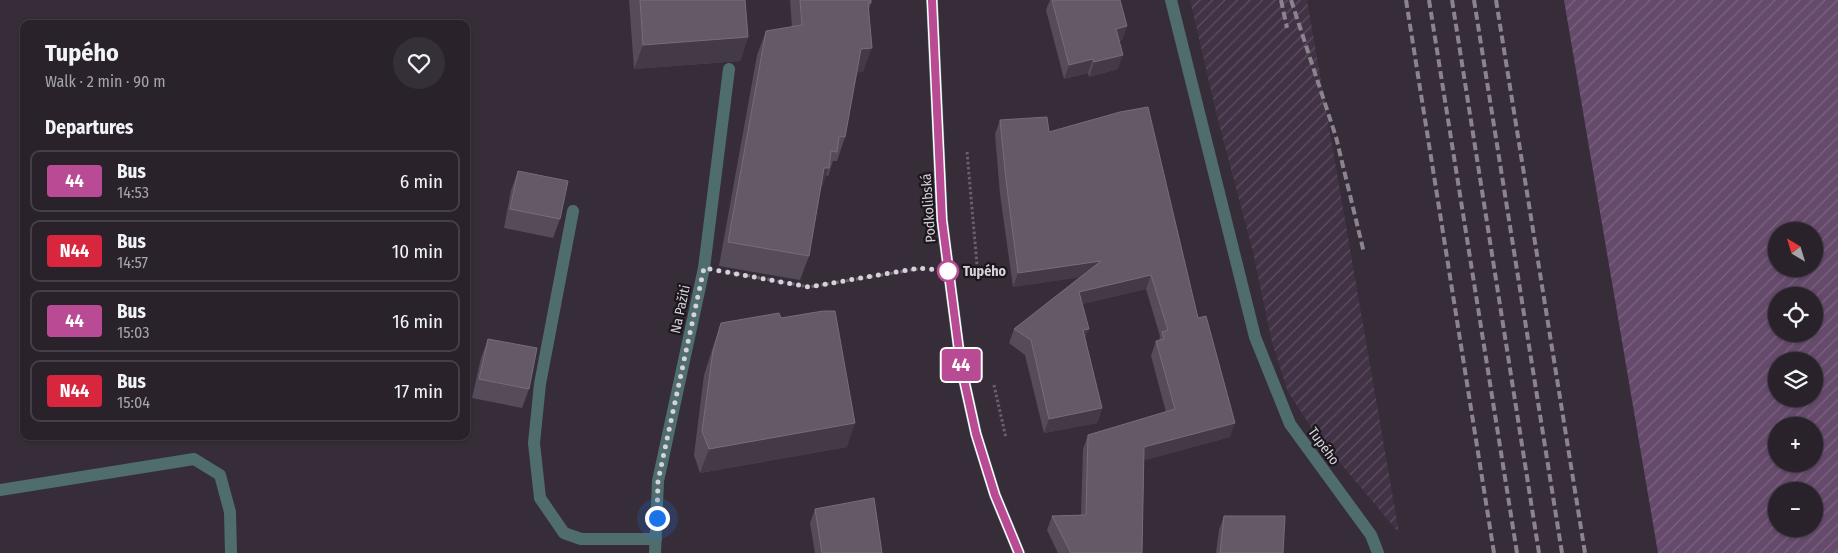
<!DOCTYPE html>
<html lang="en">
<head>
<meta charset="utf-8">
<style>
	body { margin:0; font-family:"Fira Sans Condensed",sans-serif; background:#352f37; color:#f1f3f6; height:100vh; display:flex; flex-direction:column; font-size:19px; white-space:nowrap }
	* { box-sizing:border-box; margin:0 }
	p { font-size:16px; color:#a5a4a9 }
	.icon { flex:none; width:28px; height:28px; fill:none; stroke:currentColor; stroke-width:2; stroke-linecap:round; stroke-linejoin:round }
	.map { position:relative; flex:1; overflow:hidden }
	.side { position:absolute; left:20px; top:20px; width:450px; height:420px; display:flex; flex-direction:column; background:#29222b; border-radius:10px; box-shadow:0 1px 4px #0004,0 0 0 1px #453f47 }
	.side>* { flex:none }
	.badge { padding:0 10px; border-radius:4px; font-size:18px; line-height:32px }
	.needle { width:32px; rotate:322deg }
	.controls { position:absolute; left:1768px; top:222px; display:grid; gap:10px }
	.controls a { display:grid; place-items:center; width:55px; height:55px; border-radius:50%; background:#29222b; box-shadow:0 1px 4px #0004,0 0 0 1px #453f47; font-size:25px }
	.you { position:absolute; width:25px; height:25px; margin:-12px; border:4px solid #fff; border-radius:50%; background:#1a73e8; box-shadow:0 0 0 8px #1a73e833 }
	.map>.badge { position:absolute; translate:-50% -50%; box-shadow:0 0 0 2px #fff }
	h2 { padding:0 25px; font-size:19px; line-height:45px }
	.round { display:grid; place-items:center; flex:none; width:52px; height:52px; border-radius:26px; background:#352f37 }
	.overview { display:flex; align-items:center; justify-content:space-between; height:85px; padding:0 25px }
	h1 { font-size:24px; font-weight:700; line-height:38px }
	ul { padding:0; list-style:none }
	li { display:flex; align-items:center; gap:15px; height:62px; margin:0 10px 8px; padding:0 15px; border:2px solid #453f47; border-radius:10px }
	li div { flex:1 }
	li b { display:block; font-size:19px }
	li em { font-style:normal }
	li .badge { min-width:55px; font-weight:700; text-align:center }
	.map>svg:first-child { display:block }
	.industrial { fill:url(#industrial-furrows) }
	.garden { fill:url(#garden-furrows); fill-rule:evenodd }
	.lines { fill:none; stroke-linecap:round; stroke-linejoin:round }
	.path { stroke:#6a616c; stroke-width:3; stroke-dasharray:2.5 2.5; stroke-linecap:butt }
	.minor { stroke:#4f6d6d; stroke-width:12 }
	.rail { stroke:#8b838d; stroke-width:4; stroke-dasharray:8 4; stroke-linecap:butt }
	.wall { fill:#564c59 }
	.shaded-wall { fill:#443a46 }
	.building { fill:#645a66; stroke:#766d78 }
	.line-casing { stroke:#fff; stroke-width:11 }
	.line { stroke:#b94b94; stroke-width:8 }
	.walk { stroke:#d7d1d9; stroke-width:5; stroke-dasharray:0 9 }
	.stop-dot { fill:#fff; stroke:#b94b94; stroke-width:2.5 }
	.labels { text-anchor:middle; stroke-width:4.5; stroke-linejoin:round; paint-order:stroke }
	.street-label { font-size:14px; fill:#d7d1d9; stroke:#1c171d }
	.stop-label { font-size:14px; font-weight:bold; fill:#d7d1d9; stroke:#1c171d; text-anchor:start }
</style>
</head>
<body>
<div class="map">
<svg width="1838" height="553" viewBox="0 0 1838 553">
	<defs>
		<pattern id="industrial-furrows" width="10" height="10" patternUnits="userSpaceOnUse" patternTransform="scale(1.25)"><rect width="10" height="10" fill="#413345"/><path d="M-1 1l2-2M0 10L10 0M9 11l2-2" fill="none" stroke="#5c505f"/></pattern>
		<pattern id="garden-furrows" width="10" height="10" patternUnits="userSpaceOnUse" patternTransform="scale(1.25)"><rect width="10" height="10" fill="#654a6c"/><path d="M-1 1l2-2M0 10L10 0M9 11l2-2" fill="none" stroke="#7a6380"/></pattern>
	</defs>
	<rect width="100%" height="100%" fill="#372d39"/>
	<polygon class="industrial" points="1190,0 1307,0 1399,533 1315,433 1288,392 1272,342 1253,252 1217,116"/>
	<path class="garden" d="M1564,0H1838V553H1658ZM1776,231H1814V269H1776ZM1776,296H1814V334H1776ZM1776,361H1814V399H1776ZM1776,426H1814V464H1776ZM1776,491H1814V529H1776Z"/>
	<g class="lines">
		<g class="path">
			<polyline points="967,152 978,276"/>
			<polyline points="728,272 809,287 924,268"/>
			<polyline points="994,385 1006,438"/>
		</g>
		<g class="minor">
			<polyline points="932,0 942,220 961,366 976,434 995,495 1019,553"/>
			<polyline points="1171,0 1255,337 1290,424 1371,535 1378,553"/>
			<polyline points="573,211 540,384 534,443 540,498 564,533 581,539 656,539"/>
			<polyline points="0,490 194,459 220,475 230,512 231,553"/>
			<polyline points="655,553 658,481 704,268 729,69"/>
		</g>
		<g class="rail">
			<polyline points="1281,0 1287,28"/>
			<polyline points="1291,0 1336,137 1364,253"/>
			<polyline points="1406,0 1494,553"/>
			<polyline points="1429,0 1517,553"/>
			<polyline points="1452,0 1539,553"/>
			<polyline points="1474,0 1562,553"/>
			<polyline points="1496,0 1585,553"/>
		</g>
	</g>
	<g class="wall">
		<polygon points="629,0 745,0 748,37 740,61 634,69"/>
		<polygon points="790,0 871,0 871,3 869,9 863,72 857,72 845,137 837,161 833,161 828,176 826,175 820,192 809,256 800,280 719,266 757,55 766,31 792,27"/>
		<polygon points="1050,0 1120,0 1127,26 1122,40 1119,41 1118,69 1089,77 1088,73 1064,79 1046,10"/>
		<polygon points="1000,120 1049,132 1198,318 1230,437 1144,460 1142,553 1058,553 1047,530 1052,516 1081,515 1083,449 1088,435 1166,412 1151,356 1156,341 1159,341 1160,336 1146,289 1082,304 1085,338 1102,408 1097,423 1044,433 1025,355 1009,343 1014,329 1080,277 1013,287 1000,194 995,134"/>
		<polygon points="518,171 560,219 553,238 504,228 511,190"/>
		<polygon points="781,318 847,447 700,473 694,455 704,375 713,347 721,323"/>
		<polygon points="488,339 529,389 522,408 472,398 481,358"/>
		<polygon points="815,509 882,553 815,553 810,523"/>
		<polygon points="1224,516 1283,553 1216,553 1219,530"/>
	</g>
	<g class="shaded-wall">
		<polygon points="1127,26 1122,40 1111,43 1116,29"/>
		<polygon points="748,37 740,61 634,69 643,45"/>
		<polygon points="872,48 863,72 853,73 861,49"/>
		<polygon points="1123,55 1118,69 1089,77 1094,62"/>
		<polygon points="1093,59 1088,73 1064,79 1069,65"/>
		<polygon points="824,168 829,168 820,192"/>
		<polygon points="1101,261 1096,275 1013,287 1018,273"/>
		<polygon points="1151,275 1146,289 1074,306 1079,292"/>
		<polygon points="1089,329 1083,343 1083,330"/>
		<polygon points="1102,408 1097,423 1044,433 1049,419"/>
		<polygon points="855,423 847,447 700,473 709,449"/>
		<polygon points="1235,423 1230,437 1139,462 1144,447"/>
	</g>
	<g class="building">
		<polygon points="640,0 745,0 748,37 643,45"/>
		<polygon points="800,0 871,0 871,3 868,3 872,48 861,49 845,137 839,136 837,152 831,151 829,168 824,168 809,256 728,242 766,31 802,25"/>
		<polygon points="1052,0 1120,0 1127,26 1116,29 1123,55 1094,62 1093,59 1069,65"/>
		<polygon points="1148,107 1198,318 1206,316 1235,423 1144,447 1142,553 1071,553 1052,516 1086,515 1088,435 1175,409 1156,341 1164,339 1162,332 1168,330 1151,275 1079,292 1089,329 1083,330 1102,408 1049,419 1031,340 1014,329 1101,261 1018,273 1006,180 1000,120 1047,117 1049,132 1120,112"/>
		<polygon points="518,171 568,181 560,219 510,209"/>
		<polygon points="823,311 835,311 855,423 709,449 702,431 713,351 721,323 779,313 781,318"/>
		<polygon points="488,339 537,348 529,389 479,379"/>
		<polygon points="874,498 882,553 822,553 815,509"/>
		<polygon points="1224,516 1285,516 1283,553 1220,553"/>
	</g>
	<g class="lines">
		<g class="line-casing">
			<polyline id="line" points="932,0 942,220 961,366 976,434 995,495 1019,553"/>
		</g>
		<use href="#line" class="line"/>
		<polyline class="walk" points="657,518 658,481 704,268 809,287 919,268 948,271"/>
	</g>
	<circle class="stop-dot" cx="948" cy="271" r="10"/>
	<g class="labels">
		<g class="street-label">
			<text transform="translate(928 208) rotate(-94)" y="5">Podkolibská</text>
			<text transform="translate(680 309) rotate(-78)" y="5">Na Pažiti</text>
			<text transform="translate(1324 446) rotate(54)" y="5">Tupého</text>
		</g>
		<g class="stop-label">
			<text x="963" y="276">Tupého</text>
		</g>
	</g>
</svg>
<div class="controls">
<a><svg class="needle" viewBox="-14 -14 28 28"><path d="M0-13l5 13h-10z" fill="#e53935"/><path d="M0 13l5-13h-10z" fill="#a5a4a9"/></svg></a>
<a><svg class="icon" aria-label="locate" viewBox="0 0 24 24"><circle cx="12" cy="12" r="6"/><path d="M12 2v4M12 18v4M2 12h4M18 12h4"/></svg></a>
<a><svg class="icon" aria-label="layers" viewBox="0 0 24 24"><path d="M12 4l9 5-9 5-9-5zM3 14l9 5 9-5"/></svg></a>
<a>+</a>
<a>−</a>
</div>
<div class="you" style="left:657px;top:518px"></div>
<b class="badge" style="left:961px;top:365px;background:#b94b94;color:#fff">44</b>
<section class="side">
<div class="overview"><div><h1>Tupého</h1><p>Walk · 2 min · 90 m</p></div><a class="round"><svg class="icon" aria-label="heart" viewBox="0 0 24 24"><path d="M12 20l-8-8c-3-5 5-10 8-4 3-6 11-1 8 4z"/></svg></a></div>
<h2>Departures</h2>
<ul>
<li><span class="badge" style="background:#b94b94;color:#fff">44</span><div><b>Bus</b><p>14:53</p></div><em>6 min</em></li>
<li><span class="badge" style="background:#d7263d;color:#fff">N44</span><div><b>Bus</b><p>14:57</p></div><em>10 min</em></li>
<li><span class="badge" style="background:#b94b94;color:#fff">44</span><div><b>Bus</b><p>15:03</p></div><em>16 min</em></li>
<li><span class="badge" style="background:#d7263d;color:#fff">N44</span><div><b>Bus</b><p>15:04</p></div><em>17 min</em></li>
</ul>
</section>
</div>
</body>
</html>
